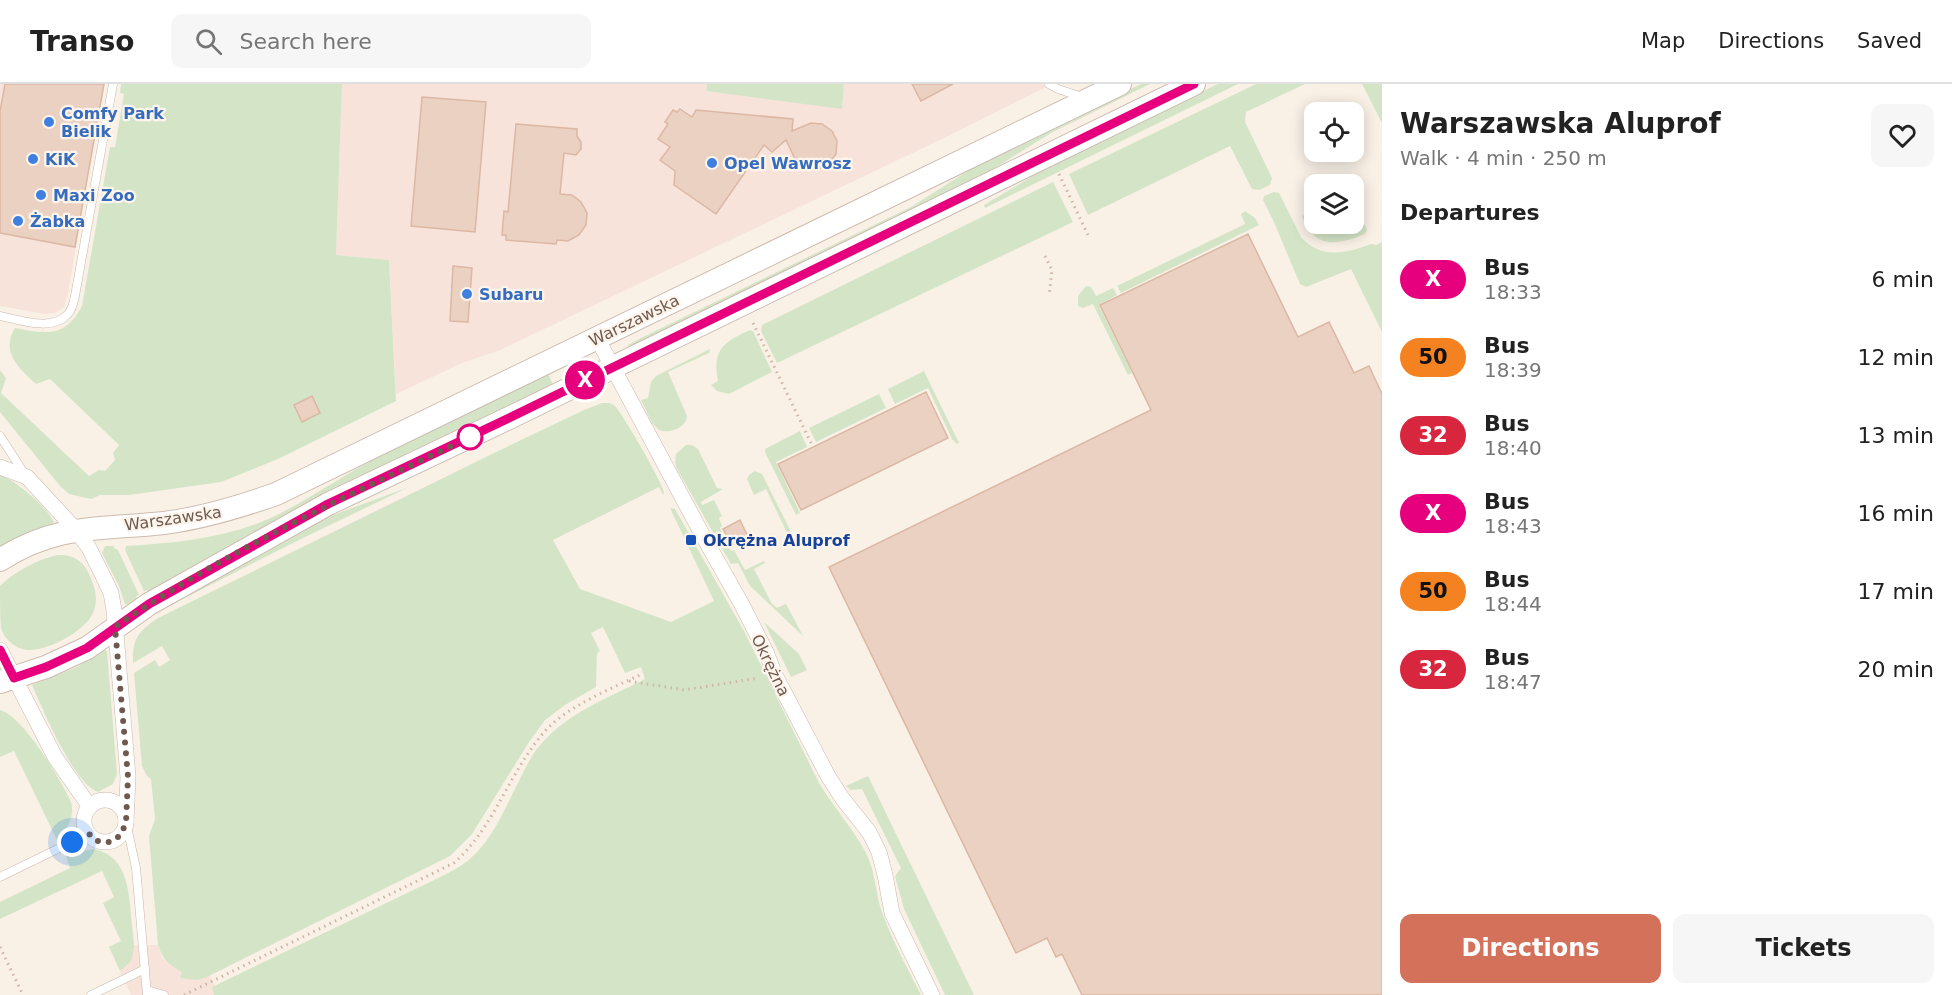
<!DOCTYPE html>
<html lang="en">
<head>
<meta charset="utf-8">
<style>
	body { margin:0; font-family:"DejaVu Sans",sans-serif; background:#f6f6f6; color:#222; height:100vh; display:flex; flex-direction:column; font-size:22px; white-space:nowrap }
	* { box-sizing:border-box; margin:0 }
	p { font-size:20px; color:#767676 }
	.icon { flex:none; width:33px; height:33px; fill:none; stroke:currentColor; stroke-width:2; stroke-linecap:round; stroke-linejoin:round }
	.map { position:relative; flex:1; overflow:hidden }
	.details { display:flex; flex-direction:column; background:#fff; width:570px }
	.details>* { flex:none }
	.badge { padding:0 12px; border-radius:20px; font-size:21px; line-height:39px }
	.controls { position:absolute; left:1304px; top:18px; display:grid; gap:12px }
	.controls a { display:grid; place-items:center; width:60px; height:60px; border-radius:12px; background:#fff; box-shadow:0 3px 15px #0003; font-size:30px }
	.you { position:absolute; width:30px; height:30px; margin:-15px; border:4px solid #fff; border-radius:50%; background:#1a73e8; box-shadow:0 0 0 9px #1a73e833 }
	.map>.badge { position:absolute; translate:-50% -50%; box-shadow:0 0 0 3px #fff }
	h2 { padding:0 18px; font-size:22px; line-height:54px }
	.round { display:grid; place-items:center; flex:none; width:63px; height:63px; border-radius:12px; background:#f6f6f6 }
	.summary { display:flex; align-items:center; justify-content:space-between; height:102px; padding:0 18px }
	h1 { font-size:28px; font-weight:700; line-height:45px }
	.cta { display:flex; gap:12px; margin-top:auto; padding:12px 18px }
	.cta a { flex:1; height:69px; border-radius:12px; background:#d4715b; color:#fff; font-size:24px; font-weight:700; line-height:69px; text-align:center }
	.cta a+a { background:#f6f6f6; color:#222 }
	ul { padding:0; list-style:none }
	li { display:flex; align-items:center; gap:18px; height:78px; padding:0 18px }
	li div { flex:1 }
	li b { display:block; font-size:22px }
	li em { font-style:normal }
	li .badge { min-width:66px; font-weight:700; text-align:center }
	header { display:flex; align-items:center; gap:36px; box-sizing:border-box; height:84px; padding:0 30px; background:#fff; border-bottom:2px solid #e0e0e0 }
	header strong { font-size:28px }
	nav { display:flex; gap:33px; margin-inline-start:auto; font-size:21px }
	.search { width:420px; height:54px; background:#f6f6f6; display:flex; align-items:center; gap:15px; box-sizing:border-box; padding:0 21px; border-radius:12px; color:#767676; font-size:22px }
	main { display:flex; flex:1; min-height:0 }
	.map>svg:first-child { display:block }
	.commercial { fill:#f8e3db }
	.green { fill:#d4e5c7 }
	.building { fill:#ebd1c1; stroke:#dcb7a4; stroke-width:1.5 }
	.lines { fill:none; stroke-linecap:round; stroke-linejoin:round }
	.service-casing { stroke:#c9b9ae; stroke-width:9 }
	.minor-casing { stroke:#c9b9ae; stroke-width:16 }
	.secondary-casing { stroke:#cebbaf; stroke-width:24 }
	.path { stroke:#d0b4a5; stroke-width:3; stroke-dasharray:1.5 4.5; stroke-linecap:butt }
	.service { stroke:#fff; stroke-width:8 }
	.minor { stroke:#fff; stroke-width:15 }
	.secondary { stroke:#fff; stroke-width:22 }
	.line-casing { stroke:#fff; stroke-width:14 }
	.line { stroke:#e6007e; stroke-width:9 }
	.walk { stroke:#6f594e; stroke-width:6; stroke-dasharray:0 10.8 }
	.shop-dot { fill:#3f7fe0; stroke:#fdf5ec; stroke-width:2 }
	.stop-dot { fill:#fff; stroke:#e6007e; stroke-width:3 }
	.transit-dot { fill:#1a4fb4; stroke:#fdf5ec; stroke-width:2 }
	.labels { text-anchor:middle; stroke-width:4.5; stroke-linejoin:round; paint-order:stroke }
	.shop-label { font-size:16px; font-weight:bold; fill:#366cbe; stroke:#fdf5ec; text-anchor:start }
	.street-label { font-size:16px; fill:#6f594e; stroke:#fdf5ec }
	.transit-label { font-size:16px; font-weight:bold; fill:#164399; stroke:#fdf5ec; text-anchor:start }
</style>
</head>
<body>
<header>
<strong>Transo</strong>
<div class="search"><svg class="icon" aria-label="search" viewBox="0 0 24 24"><circle cx="10" cy="10" r="6"/><path d="M15 15l6 6"/></svg>Search here</div>
<nav><a>Map</a><a>Directions</a><a>Saved</a></nav>
</header>
<main>
<div class="map">
<svg width="1382" height="911" viewBox="0 0 1382 911">
	<rect width="100%" height="100%" fill="#f9f1e6"/>
	<g class="commercial">
		<polygon points="0,0 104,0 68,209 64,223 55,229 45,230 0,222"/>
		<polygon points="342,0 707,0 706,7 842,24 844,0 1052,0 944,54 498,267 462,279 396,310 389,176 336,171"/>
		<polygon points="133,861 158,861 162,874 175,884 198,896 210,891 219,911 131,911 120,887 127,882 134,869"/>
	</g>
	<g class="green">
		<path d="M121,0H342L336,171L389,176L396,317L278,375L221,398L129,411H100L91,415L69,410L60,402L0,328V286L6,294L1,309L89,392L99,386L105,387L115,376L113,369L119,361L50,295L36,300C19,284 0,268 15,244C46,250 65,254 82,222L110,63H115L124,10L120,9Z"/>
		<polygon points="707,0 844,0 842,25 706,7"/>
		<polygon points="1141,0 1150,0 1051,49 985,90 629,263 628,261 641,254 911,123 987,75"/>
		<polygon points="1218,0 1238,0 985,124 984,121 1061,75"/>
		<polygon points="1256,0 1305,0 1246,28 1245,38 1272,94 1270,101 1259,106 1252,105 1230,62 1088,131 1069,90"/>
		<polygon points="1362,0 1382,0 1382,39"/>
		<polygon points="1053,98 1073,138 777,279 761,247 762,241"/>
		<path d="M1274,108L1279,109L1301,153C1320,175 1346,170 1371,160L1376,161L1382,158V248L1351,185L1306,203L1300,200L1273,136L1263,116L1264,112Z"/>
		<polygon points="1245,127 1255,134 1259,141 1121,209 1117,202 1245,140 1241,130"/>
		<path d="M1311,128L1314,130V140H1332L1333,142L1338,140L1340,145L1362,139L1365,141L1367,146L1365,150C1338,161 1314,166 1302,132Z"/>
		<polygon points="1086,202 1091,203 1096,212 1113,204 1117,211 1099,221 1132,289 1128,291 1093,220 1083,224 1078,222 1078,212"/>
		<path d="M750,246L753,247L772,288L729,310L717,307L711,301L718,297C712,265 724,258 750,246Z"/>
		<path d="M710,265L709,269L668,288L687,332C686,344 670,350 659,346L652,339L641,316L648,314L651,298L656,292Z"/>
		<polygon points="924,287 959,359 957,360 952,355 928,304 895,320 888,305"/>
		<path d="M548,289L553,301L285,431L149,509L147,506L144,507L125,466L126,462C175,459 227,454 273,433C310,415 343,391 380,372C435,343 492,317 548,289Z"/>
		<polygon points="879,310 886,324 816,358 809,344"/>
		<path d="M602,319C607,319 611,318 615,322C624,332 661,396 664,408L663,411L659,403L553,456L580,505L671,538L714,517L670,424L675,425L744,547L819,699C833,723 853,744 866,769C876,788 875,811 883,831C893,858 908,885 921,911H214L212,903L432,797C446,790 460,784 472,773C493,754 505,724 518,699C524,687 531,671 541,660C569,628 608,614 645,595L641,583L625,589L603,543L591,549L600,567L597,569L596,603L565,621L545,636L529,658L472,750L450,772L207,893L198,896L180,894L182,888C169,881 163,876 158,861L149,752L155,735L151,695L147,692L142,682L134,589L155,576L159,583L170,576L162,562L133,579C132,554 139,547 158,534L492,370L584,326Z"/>
		<polygon points="800,347 807,363 776,378 800,429 796,431 765,368 765,365"/>
		<polygon points="686,361 692,361 698,365 717,404 723,405 701,418 702,421 714,416 722,432 719,434 722,442 720,444 731,467 734,466 745,486 764,477 765,479 754,485 772,520 777,524 786,520 803,552 750,502 738,479 731,480 677,385 675,379 676,370"/>
		<polygon points="755,387 762,390 793,452 791,457 766,405 754,411 747,395 749,391"/>
		<path d="M0,390C18,399 45,421 54,438L52,440L32,447L0,463Z"/>
		<polygon points="409,403 301,455 173,520 274,460 333,431"/>
		<polygon points="105,462 114,462 114,464 118,466 139,511 136,512 138,516 129,521 125,520 119,502 102,469"/>
		<path d="M57,471C73,470 84,477 90,492C94,502 98,512 95,523C91,545 49,567 28,566C15,565 4,555 1,544C0,532 0,514 0,502C15,487 37,476 57,471Z"/>
		<polygon points="764,538 799,570 807,586 791,593"/>
		<path d="M104,566L107,567L117,690L113,700L98,708C74,700 43,626 32,601L77,583Z"/>
		<path d="M0,626C24,633 60,695 71,718C75,732 68,745 57,756L14,667L0,673Z"/>
		<polygon points="868,692 974,911 945,911 904,825 895,792 901,784 862,705 851,706 846,702"/>
		<path d="M94,765C130,772 129,813 132,841C133,851 136,864 132,874C130,880 125,883 120,887L109,863L121,857L103,819L114,813L102,787L0,835V818L70,784L66,772L75,768Z"/>
	</g>
	<g class="building">
		<polygon points="5,0 104,0 75,163 0,149 0,27"/>
		<polygon points="912,0 953,0 921,17"/>
		<polygon points="422,13 486,18 475,148 411,142"/>
		<polygon points="680,25 692,33 696,26 793,35 792,47 811,39 822,40 832,47 837,57 836,70 829,80 818,85 806,84 796,77 786,56 772,68 764,61 716,130 674,101 675,87 660,76 670,63 658,55 668,40 665,38 673,26 677,28"/>
		<polygon points="516,40 577,45 577,52 581,58 581,65 576,71 564,69 560,110 572,111 581,118 587,129 586,141 579,151 568,157 557,156 556,160 506,156 506,151 502,151 504,127 508,128"/>
		<polygon points="1248,150 1298,253 1329,238 1354,289 1369,282 1382,310 1382,911 1082,911 1062,870 1056,873 1047,854 1016,869 829,483 1151,326 1100,221"/>
		<polygon points="453,182 472,184 468,238 450,237"/>
		<polygon points="926,308 948,354 801,426 778,380"/>
		<polygon points="312,312 320,329 302,338 294,321"/>
		<polygon points="740,436 748,453 732,461 723,445"/>
	</g>
	<g class="lines">
		<g class="service-casing">
			<g id="service">
				<polyline points="1049,0 1058,5 1082,13"/>
				<path d="M0,232C20,236 52,248 68,230C72,226 74,217 75,212L113,0"/>
				<polyline points="0,352 24,389"/>
				<polyline points="126,738 136,784 147,911"/>
				<polyline points="0,793 72,758 87,748"/>
				<polyline points="147,906 164,911"/>
				<polyline points="91,911 145,885"/>
			</g>
		</g>
		<g class="minor-casing">
			<g id="minor">
				<polyline points="597,254 703,452 741,519 766,568 775,591 828,692 842,714 869,748 879,768 885,791 892,829 932,911"/>
				<polyline points="0,383 27,393 76,446 89,464 104,494 111,509 114,526 128,693 126,738"/>
				<polyline points="0,566 55,673 90,723"/>
				<circle cx="105" cy="737" r="21"/>
			</g>
		</g>
		<g class="secondary-casing">
			<g id="secondary">
				<path d="M0,476C57,439 101,446 164,439C203,434 239,423 276,410L1120,0"/>
				<polyline points="0,598 46,583 87,564 149,520 328,420 509,334 1194,0"/>
			</g>
		</g>
		<g class="path">
			<polyline points="1059,90 1088,151"/>
			<polyline points="1045,172 1052,186 1049,212"/>
			<polyline points="753,239 813,363"/>
			<polyline points="629,597 684,606 759,594"/>
			<polyline points="0,863 23,911"/>
			<path d="M184,911L454,779C496,742 510,684 548,644C569,622 612,604 640,591"/>
		</g>
		<use href="#service" class="service"/>
		<use href="#minor" class="minor"/>
		<use href="#secondary" class="secondary"/>
	</g>
	<g class="lines">
		<g class="line-casing">
			<polyline id="line" points="0,566 14,594 46,583 87,564 149,520 328,420 509,334 1194,0"/>
		</g>
		<use href="#line" class="line"/>
		<path class="walk" d="M72,758L87,748L97,757L110,758L121,751L126,738L128,693L115,543C226,467 349,411 470,353"/>
	</g>
	<g class="shop-dot">
		<circle cx="49" cy="38" r="6"/>
		<circle cx="33" cy="75" r="6"/>
		<circle cx="712" cy="79" r="6"/>
		<circle cx="41" cy="111" r="6"/>
		<circle cx="18" cy="137" r="6"/>
		<circle cx="467" cy="210" r="6"/>
	</g>
	<circle class="stop-dot" cx="470" cy="353" r="12"/>
	<rect class="transit-dot" x="685" y="450" width="12" height="12" rx="3"/>
	<g class="labels">
		<g class="shop-label">
			<text x="61" y="35">Comfy Park<tspan x="61" dy="18">Bielik</tspan></text>
			<text x="45" y="81">KiK</text>
			<text x="724" y="85">Opel Wawrosz</text>
			<text x="53" y="117">Maxi Zoo</text>
			<text x="30" y="143">Żabka</text>
			<text x="479" y="216">Subaru</text>
		</g>
		<g class="street-label">
			<text transform="translate(634 236) rotate(-26)" y="6">Warszawska</text>
			<text transform="translate(173 434) rotate(-8)" y="6">Warszawska</text>
			<text transform="translate(771 581) rotate(64)" y="6">Okrężna</text>
		</g>
		<g class="transit-label">
			<text x="703" y="462">Okrężna Aluprof</text>
		</g>
	</g>
</svg>
<div class="controls">
<a><svg class="icon" aria-label="locate" viewBox="0 0 24 24"><circle cx="12" cy="12" r="6"/><path d="M12 2v4M12 18v4M2 12h4M18 12h4"/></svg></a>
<a><svg class="icon" aria-label="layers" viewBox="0 0 24 24"><path d="M12 4l9 5-9 5-9-5zM3 14l9 5 9-5"/></svg></a>
</div>
<div class="you" style="left:72px;top:758px"></div>
<b class="badge" style="left:585px;top:296px;background:#e6007e;color:#fff">X</b>
</div>
<section class="details">
<div class="summary"><div><h1>Warszawska Aluprof</h1><p>Walk · 4 min · 250 m</p></div><a class="round"><svg class="icon" aria-label="heart" viewBox="0 0 24 24"><path d="M12 20l-8-8c-3-5 5-10 8-4 3-6 11-1 8 4z"/></svg></a></div>
<h2>Departures</h2>
<ul>
<li><span class="badge" style="background:#e6007e;color:#fff">X</span><div><b>Bus</b><p>18:33</p></div><em>6 min</em></li>
<li><span class="badge" style="background:#f58220;color:#111">50</span><div><b>Bus</b><p>18:39</p></div><em>12 min</em></li>
<li><span class="badge" style="background:#d7263d;color:#fff">32</span><div><b>Bus</b><p>18:40</p></div><em>13 min</em></li>
<li><span class="badge" style="background:#e6007e;color:#fff">X</span><div><b>Bus</b><p>18:43</p></div><em>16 min</em></li>
<li><span class="badge" style="background:#f58220;color:#111">50</span><div><b>Bus</b><p>18:44</p></div><em>17 min</em></li>
<li><span class="badge" style="background:#d7263d;color:#fff">32</span><div><b>Bus</b><p>18:47</p></div><em>20 min</em></li>
</ul>
<div class="cta"><a>Directions</a><a>Tickets</a></div>
</section>
</main>
</body>
</html>
